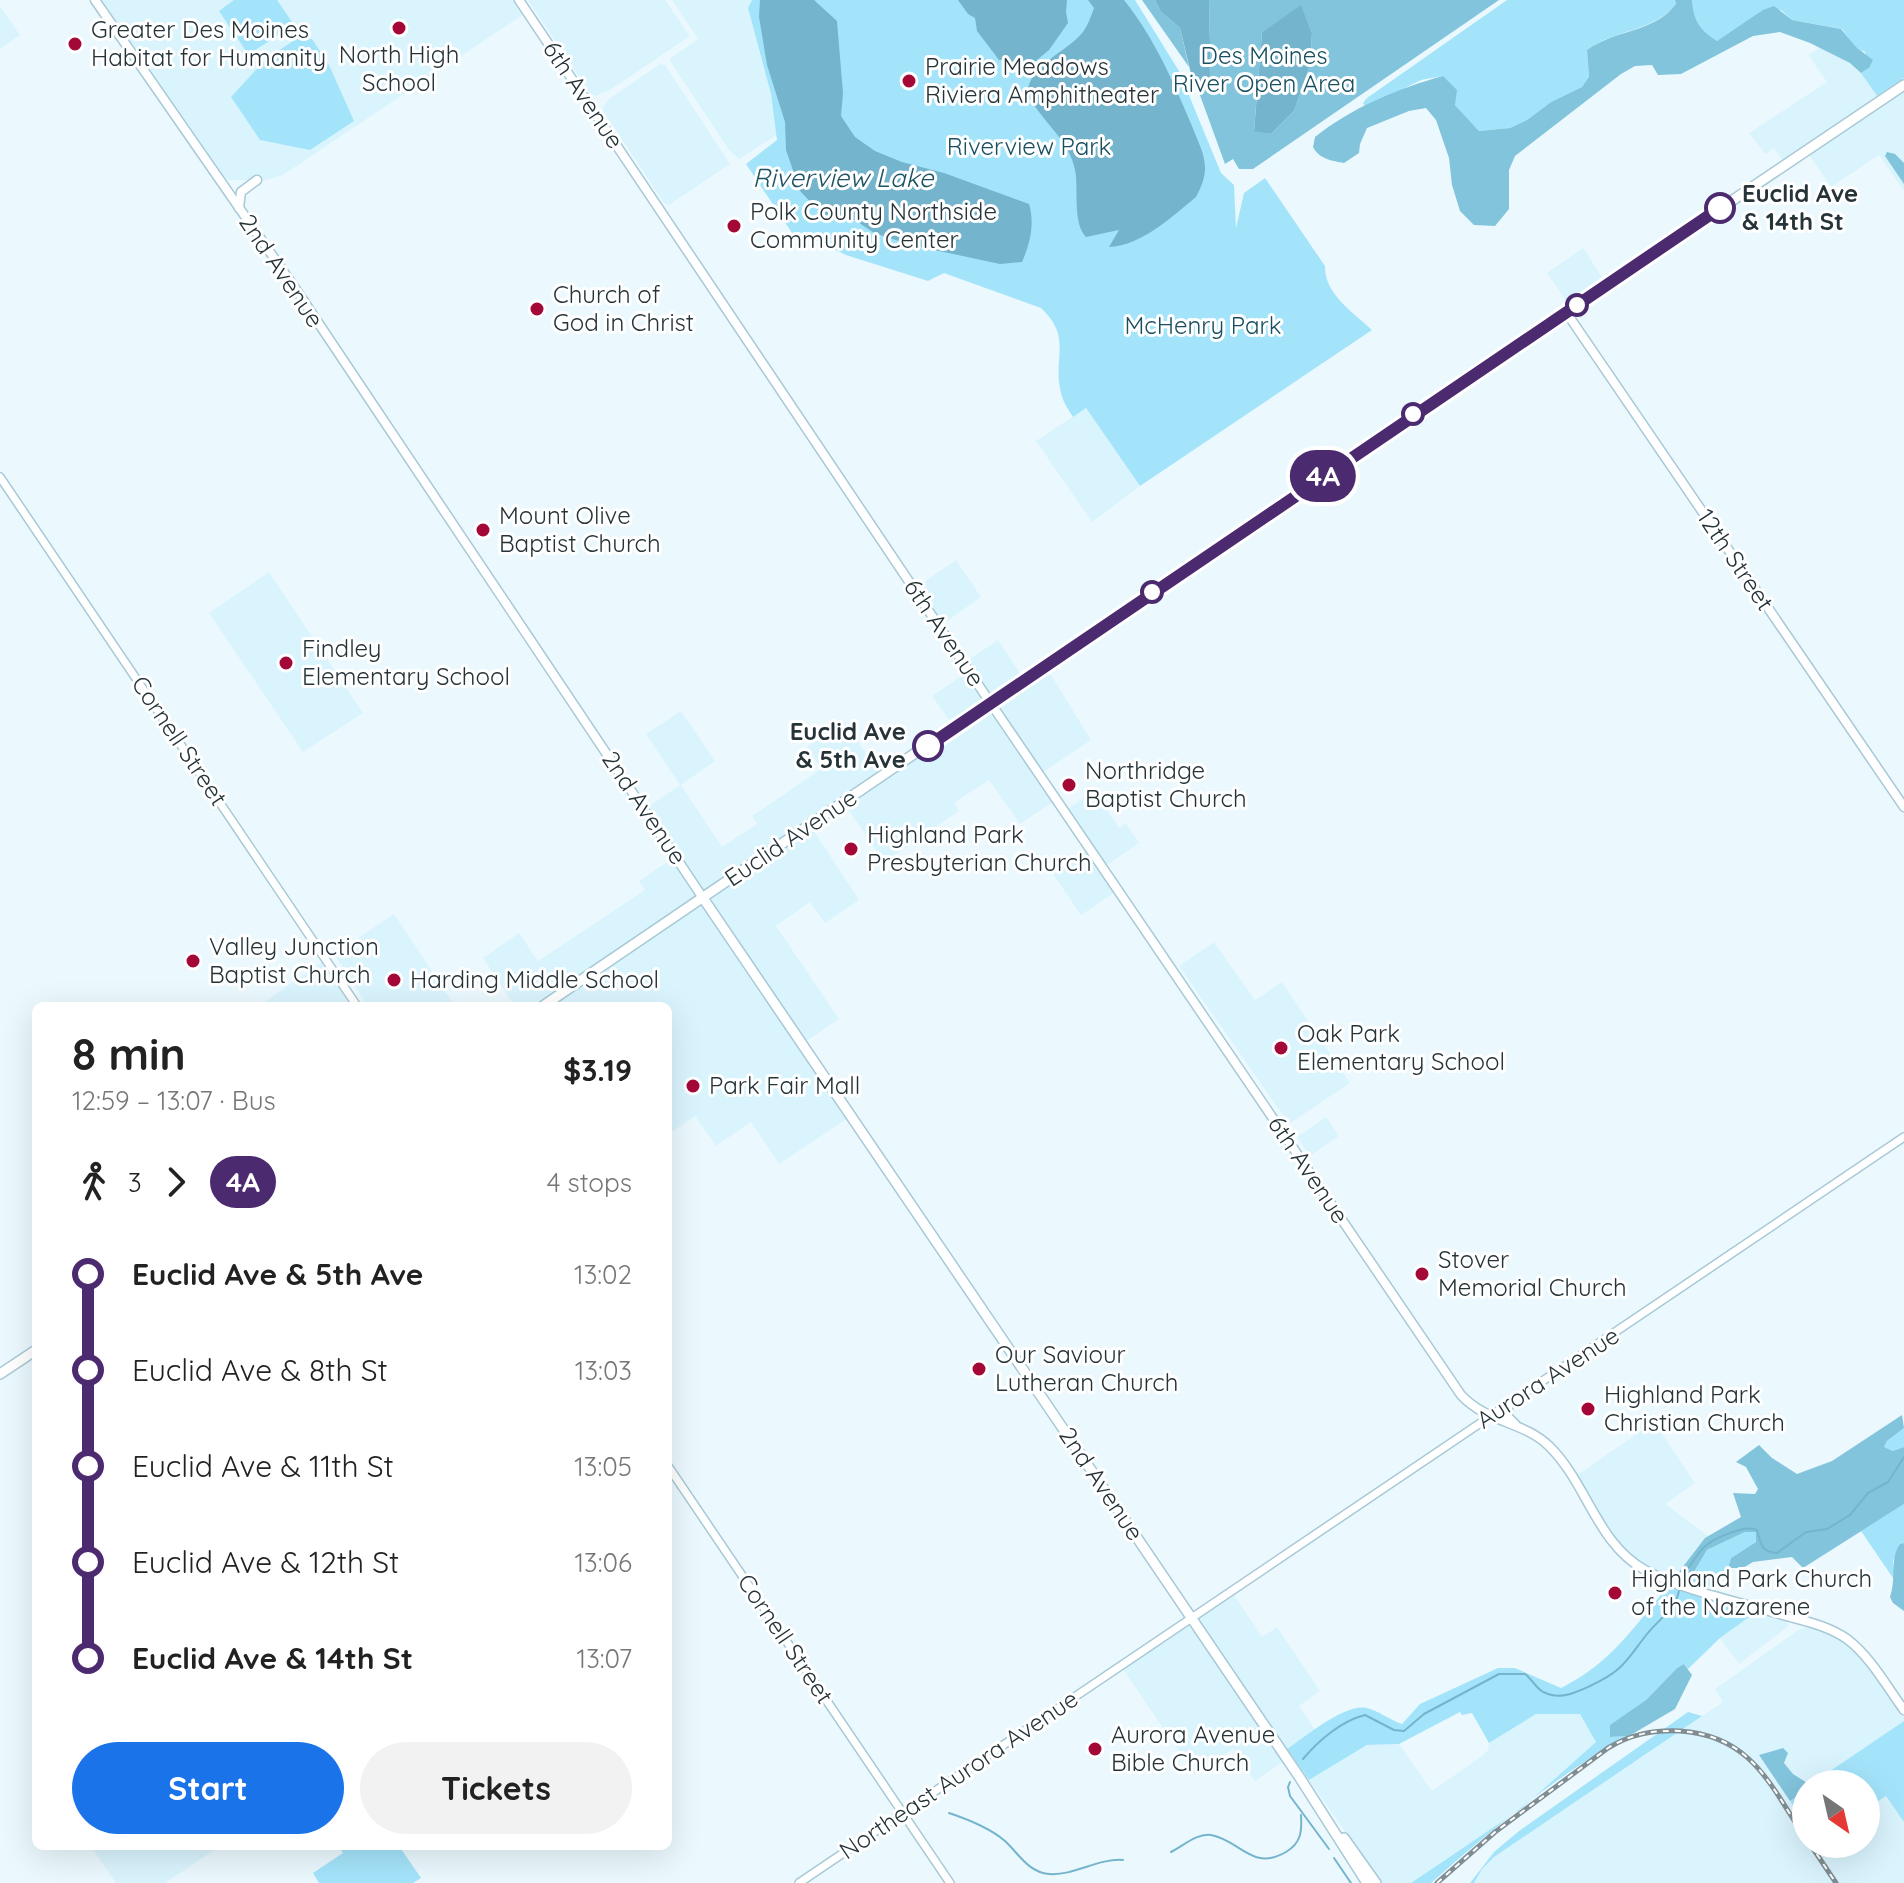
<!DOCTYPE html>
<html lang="en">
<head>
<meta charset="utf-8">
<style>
	body { margin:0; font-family:Quicksand,sans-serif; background:#f2f2f2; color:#222; height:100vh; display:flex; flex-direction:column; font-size:30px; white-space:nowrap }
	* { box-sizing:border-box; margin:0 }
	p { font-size:26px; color:#767676 }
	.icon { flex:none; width:44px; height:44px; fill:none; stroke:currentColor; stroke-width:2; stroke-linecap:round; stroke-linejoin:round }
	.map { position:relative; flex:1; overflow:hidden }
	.details { position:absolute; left:32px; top:1002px; width:640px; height:848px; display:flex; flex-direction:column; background:#fff; border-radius:12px; box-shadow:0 8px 32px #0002 }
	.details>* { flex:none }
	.badge { padding:0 16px; border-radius:26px; font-size:28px; line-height:52px }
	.needle { width:52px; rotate:146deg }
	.controls { position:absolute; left:1792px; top:1770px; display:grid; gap:16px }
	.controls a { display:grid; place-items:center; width:88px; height:88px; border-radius:50%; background:#fff; box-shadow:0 8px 32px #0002; font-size:40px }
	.map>.badge { position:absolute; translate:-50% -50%; box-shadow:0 0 0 4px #fff }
	.legs { display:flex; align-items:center; gap:12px; height:88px; padding:0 40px; font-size:26px }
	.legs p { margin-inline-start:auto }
	.headline { display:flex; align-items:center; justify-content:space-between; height:136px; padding:0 40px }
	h1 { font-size:44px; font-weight:800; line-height:60px }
	.button { display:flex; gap:16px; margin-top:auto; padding:16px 40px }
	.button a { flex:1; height:92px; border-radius:48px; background:#1a73e8; color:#fff; font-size:32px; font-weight:800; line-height:92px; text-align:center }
	.button a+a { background:#f2f2f2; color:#222 }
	ul { padding:0 40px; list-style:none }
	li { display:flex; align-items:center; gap:28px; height:96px; font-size:30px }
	li i { display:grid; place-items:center; width:12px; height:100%; margin:0 10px; background:currentColor }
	li i::after { content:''; width:20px; height:20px; margin:-10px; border:6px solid; border-radius:50%; background:#fff }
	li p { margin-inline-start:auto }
	li:first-child i { background:linear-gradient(#0000 50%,currentColor 0) }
	li:last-child i { background:linear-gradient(currentColor 50%,#0000 0) }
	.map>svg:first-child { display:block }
	.built { fill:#daf4fe }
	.green { fill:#a4e4fb }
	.forest { fill:#82c4dc; fill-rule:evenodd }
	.water { fill:#74b5cd }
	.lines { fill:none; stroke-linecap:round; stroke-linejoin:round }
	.stream { stroke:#74b5cd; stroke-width:2 }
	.tertiary-casing { stroke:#a7c9d6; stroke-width:10 }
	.secondary-casing { stroke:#a7c9d6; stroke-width:11 }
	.primary-casing { stroke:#a7c9d6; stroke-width:12 }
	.tertiary { stroke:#fff; stroke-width:7 }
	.secondary { stroke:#fff; stroke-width:8 }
	.primary { stroke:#fff; stroke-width:9 }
	.rail-casing { stroke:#808e93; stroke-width:5 }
	.rail { stroke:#fff; stroke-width:2; stroke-dasharray:6; stroke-linecap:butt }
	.line-1-casing { stroke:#fff; stroke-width:18 }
	.line-1 { stroke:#4c2a6f; stroke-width:12 }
	.poi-dot { fill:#a40837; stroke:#fff; stroke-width:3 }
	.stop-1-dot { fill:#fff; stroke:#4c2a6f; stroke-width:4 }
	.labels { text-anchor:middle; stroke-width:6; stroke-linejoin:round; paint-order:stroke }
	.poi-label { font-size:24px; fill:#263439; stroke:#fff; text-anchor:start }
	.park-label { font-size:24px; fill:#195061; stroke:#fff }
	.street-label { font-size:24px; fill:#263439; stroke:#fff }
	.stop-label { font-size:24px; font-weight:bold; fill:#263439; stroke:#fff; text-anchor:start }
	.water-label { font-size:26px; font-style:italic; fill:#1d5364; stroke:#fff }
</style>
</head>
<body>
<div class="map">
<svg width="1904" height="1883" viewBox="0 0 1904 1883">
	<rect width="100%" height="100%" fill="#ebf9fe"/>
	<g class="built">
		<polygon points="95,0 524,0 527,12 283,175 267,180 220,180"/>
		<polygon points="528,0 665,0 690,36 610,90 595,96 589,92"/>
		<polygon points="672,0 752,0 748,8 771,94 777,135 739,159 729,150 670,61 671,58 698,39"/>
		<polygon points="0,6 20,35 0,49"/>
		<polygon points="1837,37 1880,101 1904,85 1904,191 1879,155 1831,187 1806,150 1785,164 1774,148 1765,154 1749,133 1827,82 1808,55"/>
		<polygon points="660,64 665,65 730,164 669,205 664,203 602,109 609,99"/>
		<polygon points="1583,248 1603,279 1567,302 1547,273"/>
		<polygon points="1086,408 1140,486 1092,522 1036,441"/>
		<polygon points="956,560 981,597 940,626 914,589"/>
		<polygon points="269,572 363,713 303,752 209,613"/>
		<polygon points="998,640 1024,679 1045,665 1091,740 1040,774 1057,799 1020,824 989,780 954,803 959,811 884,862 844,803 810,825 859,900 825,923 810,902 776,926 839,1019 802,1044 851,1116 779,1164 751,1122 716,1146 695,1116 668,1134 668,1006 515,1006 483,958 519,933 538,961 645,890 639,881 676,856 645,809 680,785 646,734 681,711 715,761 681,785 722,847 757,824 752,816 821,769 807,747 845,722 882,777 954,727 932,696 969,671 964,663"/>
		<polygon points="1094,791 1119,828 1126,823 1139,843 1104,867 1118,890 1081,915 1053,874 1090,848 1065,811"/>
		<polygon points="394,914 455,1006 368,1006 334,954"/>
		<polygon points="1214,942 1255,1000 1282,982 1350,1083 1289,1124 1179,966"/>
		<polygon points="322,962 350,1006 261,1006 260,1005"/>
		<polygon points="1326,1117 1339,1136 1310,1156 1297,1137"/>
		<polygon points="1654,1422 1695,1483 1665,1504 1712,1539 1679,1583 1629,1560 1573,1478"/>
		<polygon points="1231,1590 1262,1637 1277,1627 1320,1691 1299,1706 1315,1730 1283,1752 1287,1759 1255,1781 1233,1749 1195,1775 1120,1665"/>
		<polygon points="1759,1610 1785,1619 1789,1626 1739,1664 1720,1638"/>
		<polygon points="1809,1627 1837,1637 1851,1646 1904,1714 1904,1721 1811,1784 1793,1774 1784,1763 1788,1753 1783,1748 1760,1756 1806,1824 1806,1844 1866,1844 1866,1809 1886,1796 1904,1822 1904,1883 1474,1883 1482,1869 1494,1857 1723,1702 1715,1689 1800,1629"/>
		<polygon points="1536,1714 1580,1714 1597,1741 1522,1808 1411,1883 1381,1883 1309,1780 1368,1745 1399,1744 1432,1791 1482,1756 1488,1750 1489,1743"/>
		<polygon points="91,1846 220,1846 165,1883 116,1883"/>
	</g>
	<g class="green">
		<polygon points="234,0 277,0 294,25 252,52 246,51 219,11"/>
		<path d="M752,0H1135L1179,71L1221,173L1234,185L1236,228L1244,193L1265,178L1325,266C1324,294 1354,313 1372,330L1140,486L1086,408L1073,417C1068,409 1063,402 1061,393C1052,358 1073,338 1041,308L944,273L928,281L846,255L799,232L794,236L746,164L777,140L771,94L748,8Z"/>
		<path d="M1507,0H1675L1676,4C1654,32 1615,29 1587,50L1589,78L1582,87L1551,102L1527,120L1510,128L1479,131L1455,105L1443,76L1421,80L1365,107L1363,103L1367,98Z"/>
		<path d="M1692,0H1904V78L1877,96L1861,73L1869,68L1865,52L1856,48L1842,29L1792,20L1781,10L1739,27L1717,41C1699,29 1694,21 1692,0Z"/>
		<polygon points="299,37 312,39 329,65 354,121 310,150 260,140 231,97 266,59"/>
		<polygon points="1904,1428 1904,1447 1893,1451 1884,1447 1887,1441"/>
		<polygon points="1904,1504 1904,1543 1900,1544 1893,1561 1895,1581 1861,1531"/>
		<polygon points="1745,1532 1756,1532 1756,1542 1731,1558 1728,1568 1708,1588 1688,1582 1707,1550"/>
		<path d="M1670,1584L1759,1610L1720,1638L1688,1669L1684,1664L1677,1668L1646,1700L1611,1725V1737L1629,1736C1560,1772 1490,1831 1431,1883H1411L1522,1808L1596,1742L1580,1714H1536L1489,1743L1472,1713L1462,1715L1460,1712L1399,1744L1367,1745L1309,1780L1287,1749C1305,1737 1345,1703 1367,1708C1379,1711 1390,1720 1402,1724L1420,1704L1498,1668H1515L1561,1688C1613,1662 1634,1626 1670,1584Z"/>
		<polygon points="1688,1712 1702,1716 1494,1857 1482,1869 1474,1883 1470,1883 1494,1852 1519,1831"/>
		<polygon points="1904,1721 1904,1822 1886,1796 1866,1809 1866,1784 1811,1784"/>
		<polygon points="1806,1791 1806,1824 1790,1801"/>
		<polygon points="339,1846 399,1846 421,1878 413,1883 319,1883 313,1873 343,1853"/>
	</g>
	<g class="forest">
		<polygon points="1142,0 1155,0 1161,12 1180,28 1189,67"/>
		<path d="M1209,0H1499L1253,169H1239L1233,159L1225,164L1197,87L1203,88L1211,84ZM1301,6L1312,33L1310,65L1294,111L1271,134L1254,130L1262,32Z"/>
		<path d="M1675,0H1692C1694,21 1699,29 1717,41L1763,10L1774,6L1792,20L1841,29L1856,47L1873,60L1869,68L1861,73L1850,63L1810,43L1780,32L1753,36L1681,74L1658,75L1652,65L1635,66L1621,74L1515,156L1509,170V209L1495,226L1474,225L1460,211L1452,185L1449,158L1436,120L1426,108L1409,111L1367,128L1360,144L1359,153L1344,163C1332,161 1319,159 1313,147L1315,137C1351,108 1399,88 1443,76L1457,90L1455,105L1479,131L1510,128L1527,120L1551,102L1582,87L1589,77L1587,50C1616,29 1654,33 1676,4Z"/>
		<polygon points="1887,152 1895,154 1904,163 1904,184 1885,156"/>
		<polygon points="1902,1415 1904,1428 1887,1441 1884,1447 1893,1451 1904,1447 1904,1504 1803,1568 1792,1557 1753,1562 1743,1568 1728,1568 1731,1558 1756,1542 1756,1532 1745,1532 1707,1550 1688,1582 1675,1577 1705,1538 1741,1517 1733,1493 1755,1494 1758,1489 1746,1467 1736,1462 1759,1445 1772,1458 1797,1474 1832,1461"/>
		<path d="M1904,1543V1611L1893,1603L1890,1597C1897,1577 1889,1560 1900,1544Z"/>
		<polygon points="1684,1664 1692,1675 1675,1709 1629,1736 1610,1737 1610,1725 1646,1700 1677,1668"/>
		<polygon points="1783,1748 1788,1753 1784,1763 1793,1774 1809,1784 1806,1784 1805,1792 1790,1801 1759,1755"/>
	</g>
	<g class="water">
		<path d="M760,0H814L837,21L843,93L841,116L855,137L875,151L902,162L944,173L1029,204C1035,223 1030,244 1022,262L1000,264L911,245L874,233L855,220L829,217L817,209L800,191L786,150L785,122L767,65L759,17Z"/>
		<polygon points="958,0 1067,0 1066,12 1068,23 1049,50 1025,70 1007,60 999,60 977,31 975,18 968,14"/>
		<path d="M1088,0H1124C1155,39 1173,81 1192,126C1197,140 1205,153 1205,168C1205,178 1201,188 1196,197C1173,216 1141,246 1109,247L1119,230L1086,237C1072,222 1079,189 1075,170C1070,141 1040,119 1027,94C1030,63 1065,54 1083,32C1088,25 1091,16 1094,8Z"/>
		<polygon points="1155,0 1209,0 1211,85 1203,88 1194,86 1180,28 1161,12"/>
		<polygon points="1301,5 1312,33 1310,65 1294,111 1271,134 1254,131 1262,32"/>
	</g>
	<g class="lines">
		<g class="stream">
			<path d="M1682,1578C1698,1553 1702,1542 1733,1532C1742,1529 1748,1527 1757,1530C1761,1543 1760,1552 1777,1553L1806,1532L1827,1529L1850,1515L1868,1493L1888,1482L1904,1457"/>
			<path d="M1303,1759C1318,1741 1341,1721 1365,1715L1394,1730L1404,1731L1424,1714L1499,1674H1525C1534,1681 1537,1691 1548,1694C1562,1699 1577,1692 1590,1686C1624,1670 1625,1662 1647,1634C1658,1620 1677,1608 1679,1590"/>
			<polyline points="1290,1782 1288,1787 1290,1796 1329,1849"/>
			<path d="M949,1813C967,1819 990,1828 1005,1841C1019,1854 1028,1872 1049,1874C1074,1876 1098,1858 1123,1860"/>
			<path d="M1171,1852C1183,1846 1197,1833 1211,1835C1240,1840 1252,1872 1286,1852C1301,1843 1302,1832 1301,1815"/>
			<polyline points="1334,1858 1351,1883"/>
		</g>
		<g class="tertiary-casing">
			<g id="tertiary">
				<polyline points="0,477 357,1006"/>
				<polyline points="668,1466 950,1883"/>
				<polyline points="799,1883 1904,1137"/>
			</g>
		</g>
		<g class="secondary-casing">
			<g id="secondary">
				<polyline points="95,0 299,294 703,898"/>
				<path d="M519,0L975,680L1461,1395C1487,1423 1523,1421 1549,1446C1587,1483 1597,1544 1645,1570C1683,1591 1748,1604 1790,1617C1809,1622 1830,1627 1847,1639C1870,1656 1887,1687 1904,1710"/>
				<polyline points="239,208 241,192 257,180"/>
				<polyline points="1566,312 1904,807"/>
				<polyline points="1509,1402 1507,1416 1515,1424"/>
			</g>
		</g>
		<g class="primary-casing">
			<g id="primary">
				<polyline points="703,898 1300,1778 1367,1883"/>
				<polyline points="543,1006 1351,457 1904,85"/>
				<polyline points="0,1374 36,1350"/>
				<polyline points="1344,1838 1376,1883"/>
			</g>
		</g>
		<use href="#tertiary" class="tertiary"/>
		<use href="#secondary" class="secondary"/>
		<use href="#primary" class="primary"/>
		<g class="rail-casing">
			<g id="rail">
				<polyline points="1810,1844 1836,1883"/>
				<path d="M1437,1883L1495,1832L1608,1748C1631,1734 1653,1730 1680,1731C1752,1736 1770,1785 1806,1839"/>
			</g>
		</g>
		<use href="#rail" class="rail"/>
	</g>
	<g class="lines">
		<g class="line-1-casing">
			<polyline id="line-1" points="928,746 1720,208"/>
		</g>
		<use href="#line-1" class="line-1"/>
	</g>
	<g class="poi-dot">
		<circle cx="399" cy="28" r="8"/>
		<circle cx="75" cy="44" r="8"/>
		<circle cx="909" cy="81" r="8"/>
		<circle cx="734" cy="226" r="8"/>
		<circle cx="537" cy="309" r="8"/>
		<circle cx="483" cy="530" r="8"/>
		<circle cx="286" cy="663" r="8"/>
		<circle cx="1069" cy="785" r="8"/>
		<circle cx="851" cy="849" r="8"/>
		<circle cx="193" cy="961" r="8"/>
		<circle cx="394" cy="980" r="8"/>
		<circle cx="1281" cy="1048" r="8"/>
		<circle cx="693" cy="1086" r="8"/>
		<circle cx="1422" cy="1274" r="8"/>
		<circle cx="979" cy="1369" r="8"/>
		<circle cx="1588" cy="1409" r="8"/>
		<circle cx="1615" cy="1593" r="8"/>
		<circle cx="1095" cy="1749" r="8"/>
	</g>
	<g class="stop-1-dot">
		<circle cx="1720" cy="208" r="14"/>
		<circle cx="1577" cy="305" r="10"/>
		<circle cx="1413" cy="414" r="10"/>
		<circle cx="1152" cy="592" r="10"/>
		<circle cx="928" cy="746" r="14"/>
	</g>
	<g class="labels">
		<g class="poi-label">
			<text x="91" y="38">Greater Des Moines<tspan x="91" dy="28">Habitat for Humanity</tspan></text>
			<text x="399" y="63" text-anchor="middle">North High<tspan x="399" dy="28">School</tspan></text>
			<text x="925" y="75">Prairie Meadows<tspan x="925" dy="28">Riviera Amphitheater</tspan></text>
			<text x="750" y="220">Polk County Northside<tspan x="750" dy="28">Community Center</tspan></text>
			<text x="553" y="303">Church of<tspan x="553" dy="28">God in Christ</tspan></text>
			<text x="499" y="524">Mount Olive<tspan x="499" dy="28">Baptist Church</tspan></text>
			<text x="302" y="657">Findley<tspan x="302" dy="28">Elementary School</tspan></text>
			<text x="1085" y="779">Northridge<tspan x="1085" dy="28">Baptist Church</tspan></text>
			<text x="867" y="843">Highland Park<tspan x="867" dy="28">Presbyterian Church</tspan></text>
			<text x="209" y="955">Valley Junction<tspan x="209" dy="28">Baptist Church</tspan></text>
			<text x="410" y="988">Harding Middle School</text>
			<text x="1297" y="1042">Oak Park<tspan x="1297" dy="28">Elementary School</tspan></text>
			<text x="709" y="1094">Park Fair Mall</text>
			<text x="1438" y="1268">Stover<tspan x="1438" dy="28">Memorial Church</tspan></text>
			<text x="995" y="1363">Our Saviour<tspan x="995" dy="28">Lutheran Church</tspan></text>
			<text x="1604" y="1403">Highland Park<tspan x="1604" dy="28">Christian Church</tspan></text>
			<text x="1631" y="1587">Highland Park Church<tspan x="1631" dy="28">of the Nazarene</tspan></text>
			<text x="1111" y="1743">Aurora Avenue<tspan x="1111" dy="28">Bible Church</tspan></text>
		</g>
		<g class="park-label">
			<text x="1264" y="64">Des Moines<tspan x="1264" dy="28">River Open Area</tspan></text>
			<text x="1029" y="155">Riverview Park</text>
			<text x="1203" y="334">McHenry Park</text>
		</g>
		<g class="street-label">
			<text transform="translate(583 95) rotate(56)" y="8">6th Avenue</text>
			<text transform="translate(281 271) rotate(56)" y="8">2nd Avenue</text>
			<text transform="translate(1735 560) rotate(56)" y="8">12th Street</text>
			<text transform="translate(944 633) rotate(56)" y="8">6th Avenue</text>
			<text transform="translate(179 741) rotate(56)" y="8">Cornell Street</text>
			<text transform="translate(644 808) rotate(56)" y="8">2nd Avenue</text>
			<text transform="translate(791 838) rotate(-34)" y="8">Euclid Avenue</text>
			<text transform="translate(1308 1170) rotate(56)" y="8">6th Avenue</text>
			<text transform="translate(1548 1378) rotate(-33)" y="8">Aurora Avenue</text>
			<text transform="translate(1101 1484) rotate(56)" y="8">2nd Avenue</text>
			<text transform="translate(785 1639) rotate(56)" y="8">Cornell Street</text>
			<text transform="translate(959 1775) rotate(-34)" y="8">Northeast Aurora Avenue</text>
		</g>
		<g class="stop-label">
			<text x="1742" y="202">Euclid Ave<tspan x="1742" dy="28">&amp; 14th St</tspan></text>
			<text x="906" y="740" text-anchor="end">Euclid Ave<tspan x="906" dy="28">&amp; 5th Ave</tspan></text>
		</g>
		<g class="water-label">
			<text x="843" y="187">Riverview Lake</text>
		</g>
	</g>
</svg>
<div class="controls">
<a><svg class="needle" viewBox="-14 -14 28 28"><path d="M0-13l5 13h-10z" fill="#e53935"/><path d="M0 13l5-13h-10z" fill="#767676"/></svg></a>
</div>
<b class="badge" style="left:1323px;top:476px;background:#4c2a6f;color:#fff">4A</b>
<section class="details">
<div class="headline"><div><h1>8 min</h1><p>12:59 – 13:07 · Bus</p></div><b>$3.19</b></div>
<div class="legs"><svg class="icon" aria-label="walk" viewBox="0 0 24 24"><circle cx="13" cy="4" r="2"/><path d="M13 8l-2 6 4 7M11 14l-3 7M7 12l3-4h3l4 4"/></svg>3<svg class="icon" aria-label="forward" viewBox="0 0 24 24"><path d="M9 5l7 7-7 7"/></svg><b class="badge" style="background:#4c2a6f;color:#fff">4A</b><p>4 stops</p></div>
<ul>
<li><i style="color:#4c2a6f"></i><b>Euclid Ave &amp; 5th Ave</b><p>13:02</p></li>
<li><i style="color:#4c2a6f"></i><span>Euclid Ave &amp; 8th St</span><p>13:03</p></li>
<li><i style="color:#4c2a6f"></i><span>Euclid Ave &amp; 11th St</span><p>13:05</p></li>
<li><i style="color:#4c2a6f"></i><span>Euclid Ave &amp; 12th St</span><p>13:06</p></li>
<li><i style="color:#4c2a6f"></i><b>Euclid Ave &amp; 14th St</b><p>13:07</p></li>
</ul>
<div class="button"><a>Start</a><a>Tickets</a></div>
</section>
</div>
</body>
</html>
